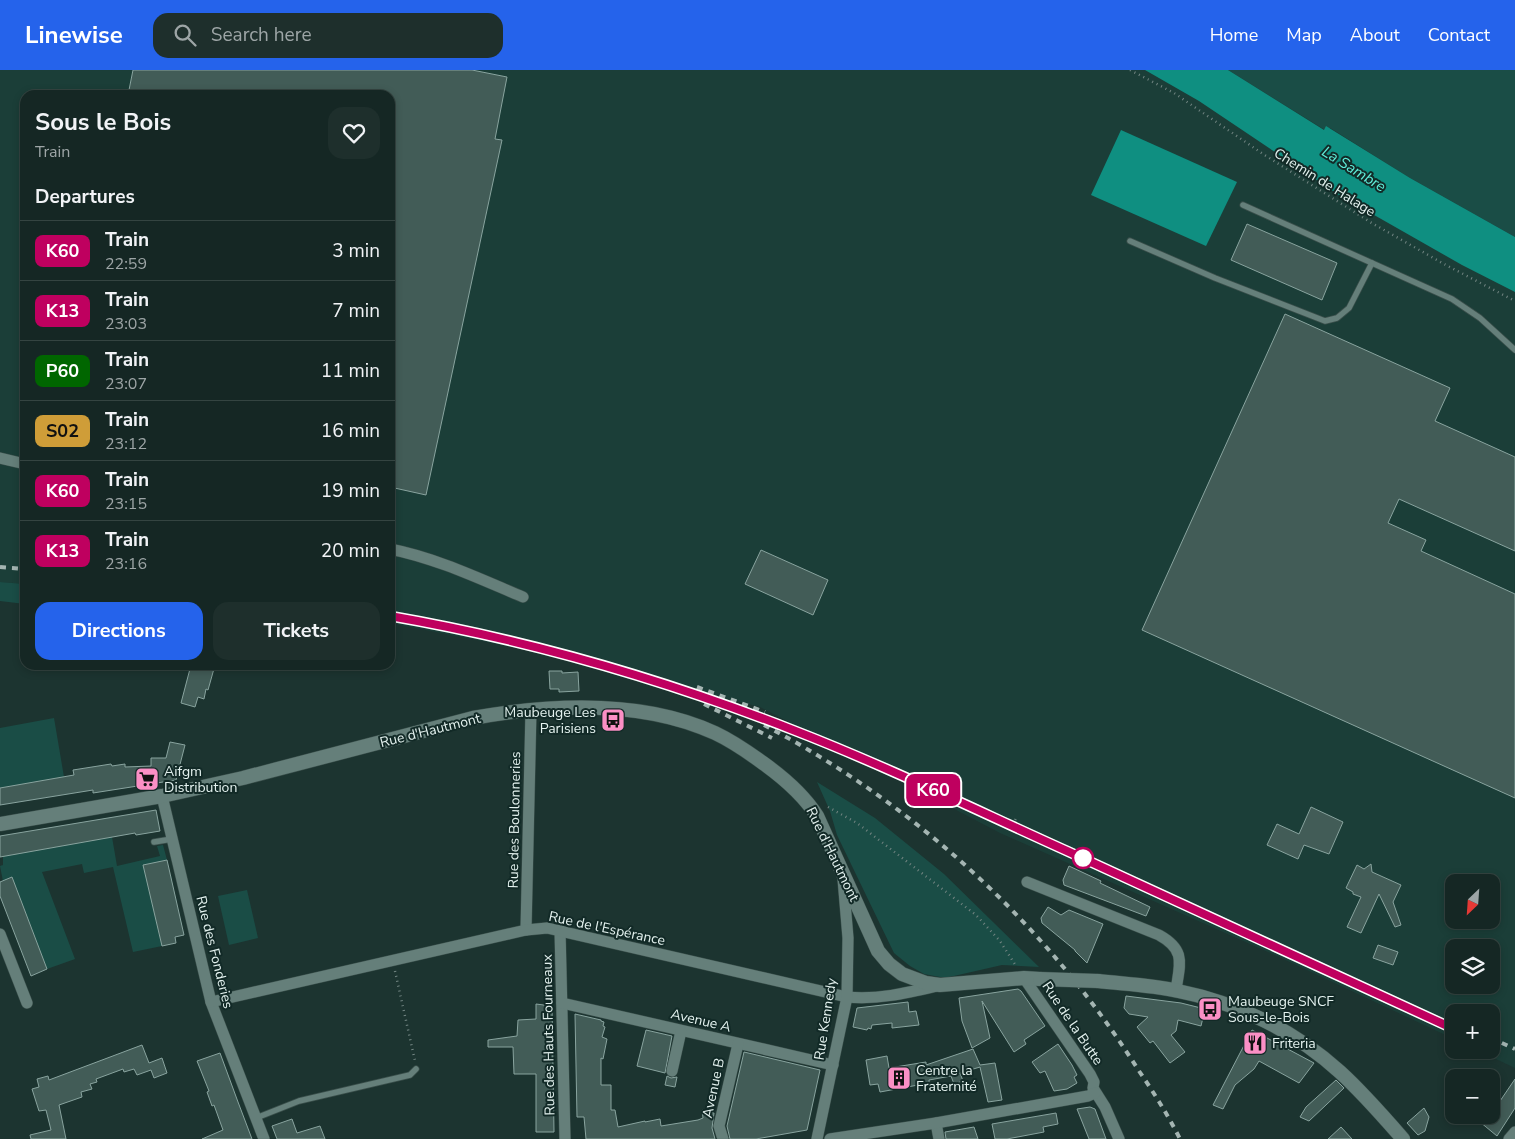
<!DOCTYPE html>
<html lang="en">
<head>
<meta charset="utf-8">
<style>
	body { margin:0; font-family:"Nunito Sans",sans-serif; background:#1e2f2c; color:#f1f3f6; height:100vh; display:flex; flex-direction:column; font-size:19px; white-space:nowrap }
	* { box-sizing:border-box; margin:0 }
	p { font-size:16px; color:#9da5a6 }
	.icon { flex:none; width:28px; height:28px; fill:none; stroke:currentColor; stroke-width:2; stroke-linecap:round; stroke-linejoin:round }
	.map { position:relative; flex:1; overflow:hidden }
	.drawer { position:absolute; left:20px; top:20px; width:375px; height:580px; display:flex; flex-direction:column; background:#152724; border-radius:15px; box-shadow:0 2px 8px #0003,0 0 0 1px #344441 }
	.drawer>* { flex:none }
	.badge { padding:0 10px; border-radius:8px; font-size:18px; line-height:32px }
	.needle { width:32px; rotate:205deg }
	.tools { position:absolute; left:1445px; top:804px; display:grid; gap:10px }
	.tools a { display:grid; place-items:center; width:55px; height:55px; border-radius:10px; background:#152724; box-shadow:0 2px 8px #0003,0 0 0 1px #344441; font-size:25px }
	.map>.badge { position:absolute; translate:-50% -50%; box-shadow:0 0 0 2px #fff }
	h2 { padding:0 15px; font-size:19px; line-height:45px }
	.round { display:grid; place-items:center; flex:none; width:52px; height:52px; border-radius:15px; background:#1e2f2c }
	.headline { display:flex; align-items:center; justify-content:space-between; height:85px; padding:0 15px }
	h1 { font-size:24px; font-weight:700; line-height:38px }
	.button { display:flex; gap:10px; margin-top:auto; padding:10px 15px }
	.button a { flex:1; height:58px; border-radius:15px; background:#2563eb; color:#fff; font-size:20px; font-weight:700; line-height:58px; text-align:center }
	.button a+a { background:#1e2f2c; color:#f1f3f6 }
	ul { padding:0; list-style:none }
	li { display:flex; align-items:center; gap:15px; height:60px; padding:0 15px; border-top:1px solid #344441 }
	li div { flex:1 }
	li b { display:block; font-size:19px }
	li em { font-style:normal }
	li .badge { min-width:55px; font-weight:700; text-align:center }
	header { display:flex; align-items:center; gap:30px; box-sizing:border-box; height:70px; padding:0 25px; background:#2563eb; color:#fff }
	header strong { font-size:24px }
	nav { display:flex; gap:28px; margin-inline-start:auto; font-size:18px }
	.search { width:350px; height:45px; background:#1e2f2c; display:flex; align-items:center; gap:12px; box-sizing:border-box; padding:0 18px; border-radius:15px; color:#9da5a6; font-size:19px }
	.map>svg:first-child { display:block }
	.built { fill:#1b3e38; fill-rule:evenodd }
	.green { fill:#1a4d46 }
	.water { fill:#0f8f81 }
	.building { fill:#425c57; stroke:#89a49f }
	.lines { fill:none; stroke-linecap:round; stroke-linejoin:round }
	.service-casing { stroke:#3a4f4b; stroke-width:7 }
	.minor-casing { stroke:#3a4f4b; stroke-width:12 }
	.tertiary-casing { stroke:#3a4f4b; stroke-width:15 }
	.path { stroke:#728582; stroke-width:2.5; stroke-dasharray:1 4; stroke-linecap:butt }
	.service { stroke:#657f7a; stroke-width:5.5 }
	.minor { stroke:#657f7a; stroke-width:11 }
	.tertiary { stroke:#657f7a; stroke-width:14 }
	.rail { stroke:#a4b5b2; stroke-width:4; stroke-dasharray:6 6; stroke-linecap:butt }
	.tertiary-bridge-casing { stroke:#3a4f4b; stroke-width:15; stroke-linecap:butt }
	.tertiary-bridge { stroke:#657f7a; stroke-width:14 }
	.line-casing { stroke:#fff; stroke-width:11 }
	.line { stroke:#bf005f; stroke-width:8 }
	.stop-dot { fill:#fff; stroke:#bf005f; stroke-width:2.5 }
	.labels { text-anchor:middle; stroke-width:4; stroke-linejoin:round; paint-order:stroke }
	.street-label { font-size:14px; fill:#e3f1ee; stroke:#122a27 }
	.poi-label { font-size:14px; fill:#e3f1ee; stroke:#122a27; text-anchor:start }
	.water-label { font-size:15px; font-style:italic; fill:#5fedd9; stroke:#122a27 }
</style>
</head>
<body>
<header>
<strong>Linewise</strong>
<div class="search"><svg class="icon" aria-label="search" viewBox="0 0 24 24"><circle cx="10" cy="10" r="6"/><path d="M15 15l6 6"/></svg>Search here</div>
<nav><a>Home</a><a>Map</a><a>About</a><a>Contact</a></nav>
</header>
<div class="map">
<svg width="1515" height="1069" viewBox="0 0 1515 1069">
	<rect width="100%" height="100%" fill="#1c3430"/>
	<path class="built" d="M0,0H1228L1515,167V998L1477,980H1491V942H1454V969L1277,886L1000,763L760,637L523,579L390,553V25H25V514L0,512ZM1454,812H1491V850H1454ZM1454,878H1491V915H1454Z"/>
	<g class="green">
		<polygon points="1228,0 1515,0 1515,167 1410,108 1330,58 1325,60"/>
		<polygon points="0,512 25,514 25,534 0,531"/>
		<polygon points="54,648 64,707 0,718 0,658"/>
		<polygon points="817,712 875,748 944,804 1039,897 1002,895 945,908 924,904 910,896 894,883 837,765 830,741"/>
		<polygon points="112,767 117,796 160,786 157,776 163,775 167,790 144,795 147,811 171,805 172,811 148,816 152,832 175,826 177,832 153,838 157,853 180,848 182,855 158,860 162,876 133,882 113,797 84,803 82,794 42,802 75,889 47,899 12,808 3,811 0,796 3,795 3,786"/>
		<polygon points="247,820 258,868 229,875 218,826"/>
	</g>
	<g class="water">
		<polygon points="1145,0 1228,0 1324,60 1326,56 1410,108 1515,167 1515,222 1462,195 1339,125 1199,31"/>
		<polygon points="1121,60 1237,112 1206,176 1091,125"/>
	</g>
	<g class="building">
		<polygon points="133,0 472,0 507,7 495,69 502,70 426,425 390,417 390,25 128,25"/>
		<polygon points="1247,154 1337,193 1322,230 1231,190"/>
		<polygon points="1285,244 1450,318 1435,351 1515,387 1515,481 1399,429 1388,453 1426,470 1421,481 1515,524 1515,728 1142,560"/>
		<polygon points="761,480 828,510 813,545 745,514"/>
		<polygon points="191,595 215,595 208,620 206,619 204,629 198,627 195,637 181,633"/>
		<polygon points="549,601 562,601 562,603 578,602 579,621 559,622 559,619 550,619"/>
		<polygon points="170,672 185,675 176,710 93,723 93,720 0,735 0,718 74,705 73,700 111,694 112,696 125,694 125,697 151,696 151,688 166,688"/>
		<polygon points="1311,737 1343,752 1329,784 1304,775 1298,789 1267,775 1277,754 1299,764"/>
		<polygon points="156,740 160,761 136,765 135,763 0,787 0,766"/>
		<polygon points="167,790 184,865 175,867 176,873 162,876 143,795"/>
		<polygon points="1371,794 1372,802 1401,815 1393,832 1401,855 1395,857 1379,824 1361,863 1347,857 1361,827 1353,824 1353,822 1346,818 1357,795 1364,799"/>
		<polygon points="1069,796 1101,811 1100,813 1150,837 1146,846 1064,815 1063,810"/>
		<polygon points="12,807 47,899 31,906 0,826 0,812"/>
		<polygon points="1048,837 1061,845 1069,840 1103,854 1087,893 1075,881 1075,880 1042,853 1041,848"/>
		<polygon points="1378,875 1398,882 1393,895 1373,888"/>
		<polygon points="1018,919 1021,921 1045,956 1024,970 1026,974 1014,982 982,931 990,968 972,978 962,951 959,928"/>
		<polygon points="1126,926 1181,933 1205,939 1201,956 1178,950 1176,961 1171,965 1185,982 1170,993 1153,971 1150,973 1137,957 1148,947 1129,944 1124,938"/>
		<polygon points="908,932 909,942 916,941 919,955 892,958 892,953 872,955 871,959 868,958 867,960 853,957 857,938"/>
		<polygon points="536,934 552,936 554,1062 536,1062 536,1004 514,1004 513,977 488,977 488,970 517,966 518,950 536,949"/>
		<polygon points="575,944 601,950 601,951 604,952 603,956 605,957 602,967 607,969 603,989 601,988 601,1015 611,1015 611,1040 615,1040 618,1057 645,1051 645,1052 660,1049 661,1056 698,1050 703,1048 702,1040 714,1043 712,1058 715,1069 586,1069 584,1047 577,1047"/>
		<polygon points="646,960 672,966 665,1003 637,996"/>
		<polygon points="1252,960 1314,993 1299,1013 1259,991 1254,999 1235,1015 1223,1039 1213,1035"/>
		<polygon points="1058,974 1072,995 1077,1005 1074,1007 1077,1013 1067,1019 1054,1021 1045,1001 1040,1003 1032,992"/>
		<polygon points="142,975 149,993 162,988 167,1003 154,1008 151,1000 137,1005 134,999 124,1002 123,999 96,1009 97,1012 90,1014 92,1019 81,1022 82,1027 59,1035 66,1069 31,1069 30,1065 51,1060 46,1040 39,1041 32,1019 39,1017 37,1009 48,1006 49,1010"/>
		<polygon points="973,979 980,995 995,993 1002,1030 988,1032 980,997 960,1003 963,1011 954,1014 951,1006 929,1010 929,1013 880,1022 878,1014 870,1015 866,990 887,986 889,998 926,992 926,995"/>
		<polygon points="744,982 820,1000 807,1060 756,1069 730,1069 727,1056"/>
		<polygon points="220,983 238,1032 252,1069 202,1069 223,1060 214,1035 212,1036 207,1022 209,1021 197,991"/>
		<polygon points="667,1006 671,1008 677,1007 675,1017 665,1015"/>
		<polygon points="1515,1009 1515,1038 1497,1066 1480,1052 1485,1045 1491,1045 1491,1029 1498,1034"/>
		<polygon points="1336,1010 1344,1018 1309,1051 1300,1047 1306,1037"/>
		<polygon points="1090,1037 1095,1039 1106,1069 1089,1069 1077,1039"/>
		<polygon points="1424,1038 1429,1047 1425,1061 1418,1065 1407,1053"/>
		<polygon points="1056,1043 1058,1054 1043,1057 1044,1062 1007,1069 995,1069 992,1054"/>
		<polygon points="292,1049 297,1063 320,1056 325,1069 277,1069 272,1056"/>
		<polygon points="974,1057 978,1069 946,1069 945,1062"/>
		<polygon points="1341,1057 1352,1069 1328,1069"/>
	</g>
	<g class="lines">
		<g class="service-casing">
			<g id="service">
				<polyline points="1243,135 1452,229 1480,248 1515,280"/>
				<polyline points="1130,171 1215,208 1325,251 1337,248 1349,238 1372,193"/>
				<polyline points="154,772 172,769"/>
				<polyline points="256,1048 299,1031 410,1005 416,999"/>
			</g>
		</g>
		<g class="minor-casing">
			<g id="minor">
				<polyline points="0,388 25,394"/>
				<path d="M390,479C436,488 480,509 523,527"/>
				<polyline points="162,726 211,932 264,1069"/>
				<path d="M1027,812L1159,865C1186,880 1180,893 1176,920"/>
				<polyline points="526,860 531,640"/>
				<polyline points="560,860 565,1069"/>
				<polyline points="0,864 27,933"/>
				<polyline points="1024,908 1090,1004 1094,1012 1093,1018 1105,1037 1119,1069"/>
				<path d="M211,932L526,860L547,858L847,927C878,930 907,923 937,916"/>
				<polyline points="562,933 833,995"/>
				<polyline points="672,1001 681,961"/>
				<polyline points="936,1053 939,1069"/>
				<polyline points="723,1069 719,1056 738,974"/>
				<polyline points="817,1069 847,927 848,868 843,809"/>
				<polyline points="830,1069 936,1053 1088,1026 1095,1023"/>
				<polyline points="1509,1069 1515,1062"/>
			</g>
		</g>
		<g class="tertiary-casing">
			<g id="tertiary">
				<path d="M0,754L162,726L243,708L473,648C551,634 641,629 715,663C732,671 748,682 763,693C784,708 803,724 817,746L878,881L889,894L902,904L926,913L940,915L1024,908L1040,909"/>
				<path d="M1098,911C1125,914 1152,915 1178,921C1238,933 1295,961 1340,1002C1363,1023 1383,1046 1403,1069"/>
			</g>
		</g>
		<g class="path">
			<polyline points="1130,0 1174,23 1263,84 1370,152 1444,194 1515,231"/>
			<polyline points="828,737 857,753 976,845 1000,871 1016,896"/>
			<polyline points="1011,759 1017,746"/>
			<polyline points="395,901 415,991"/>
		</g>
		<use href="#service" class="service"/>
		<use href="#minor" class="minor"/>
		<use href="#tertiary" class="tertiary"/>
		<g class="rail">
			<polyline points="0,497 25,499"/>
			<path d="M390,546C528,570 663,610 793,660C888,697 980,741 1072,783C1199,842 1327,900 1454,959"/>
			<polyline points="697,617 765,642"/>
			<polyline points="704,634 772,668"/>
			<path d="M764,655C916,735 1047,855 1139,1001C1154,1023 1168,1045 1180,1069"/>
			<polyline points="1491,968 1515,979"/>
		</g>
		<g class="tertiary-bridge-casing">
			<polyline id="tertiary-bridge" points="1040,909 1098,911"/>
		</g>
		<use href="#tertiary-bridge" class="tertiary-bridge"/>
	</g>
	<g class="lines">
		<g class="line-casing">
			<path id="line" d="M390,546C528,570 663,609 793,660C886,696 976,740 1067,781C1196,840 1325,899 1454,959"/>
		</g>
		<use href="#line" class="line"/>
	</g>
	<defs>
		<g id="bus-square" transform="scale(1.25)"><rect x="-9" y="-9" width="18" height="18" rx="4" fill="#fb8fc5" stroke="#122a27"/><path d="M-5-6H5V4H4V6H2V4H-2V6H-4V4H-5ZM-3.5-4V0h7V-4ZM-3.5 1.2v1.5H-2V1.2ZM2 1.2v1.5H3.5V1.2Z" fill="#111"/></g>
		<g id="supermarket-square" transform="scale(1.25)"><rect x="-9" y="-9" width="18" height="18" rx="4" fill="#fb8fc5" stroke="#122a27"/><path d="M-6-5.5h2.5l.6 2H6L4.5 2H-2.5L-4.4-4H-6ZM-1.5 3.2a1.3 1.3 0 1 0 .1 0ZM3 3.2a1.3 1.3 0 1 0 .1 0Z" fill="#111"/></g>
		<g id="restaurant-square" transform="scale(1.25)"><rect x="-9" y="-9" width="18" height="18" rx="4" fill="#fb8fc5" stroke="#122a27"/><path d="M-5-6h1v4h1v-4h1v4h1v-4h1v5L-1.5 .5V6h-2V.5L-5-1ZM5-6V6H3V1.5H1.5Q1.5-4 5-6Z" fill="#111"/></g>
		<g id="building-square" transform="scale(1.25)"><rect x="-9" y="-9" width="18" height="18" rx="4" fill="#fb8fc5" stroke="#122a27"/><path d="M-4-6H4V6H1V3H-1V6H-4ZM-2.5-4.3h1.7v1.8h-1.7ZM.8-4.3h1.7v1.8H.8ZM-2.5-1h1.7V.8h-1.7ZM.8-1h1.7V.8H.8Z" fill="#111"/></g>
	</defs>
	<g fill-rule="evenodd">
		<use href="#bus-square" x="613" y="650"/>
		<use href="#supermarket-square" x="147" y="709"/>
		<use href="#bus-square" x="1210" y="939"/>
		<use href="#restaurant-square" x="1255" y="973"/>
		<use href="#building-square" x="899" y="1008"/>
	</g>
	<circle class="stop-dot" cx="1083" cy="788" r="10"/>
	<g class="labels">
		<g class="street-label">
			<text transform="translate(1325 112) rotate(32)" y="5">Chemin de Halage</text>
			<text transform="translate(430 660) rotate(-14)" y="5">Rue d'Hautmont</text>
			<text transform="translate(514 750) rotate(-89)" y="5">Rue des Boulonneries</text>
			<text transform="translate(833 784) rotate(64)" y="5">Rue d'Hautmont</text>
			<text transform="translate(607 858) rotate(12)" y="5">Rue de l'Espérance</text>
			<text transform="translate(215 882) rotate(76)" y="5">Rue des Fonderies</text>
			<text transform="translate(825 949) rotate(-81)" y="5">Rue Kennedy</text>
			<text transform="translate(701 950) rotate(13)" y="5">Avenue A</text>
			<text transform="translate(1073 953) rotate(56)" y="5">Rue de la Butte</text>
			<text transform="translate(548 965) rotate(-91)" y="5">Rue des Hauts Fourneaux</text>
			<text transform="translate(713 1018) rotate(-78)" y="5">Avenue B</text>
		</g>
		<g class="poi-label">
			<text x="596" y="647" text-anchor="end">Maubeuge Les<tspan x="596" dy="16">Parisiens</tspan></text>
			<text x="164" y="706">Aifgm<tspan x="164" dy="16">Distribution</tspan></text>
			<text x="1228" y="936">Maubeuge SNCF<tspan x="1228" dy="16">Sous-le-Bois</tspan></text>
			<text x="1272" y="978">Friteria</text>
			<text x="916" y="1005">Centre la<tspan x="916" dy="16">Fraternité</tspan></text>
		</g>
		<g class="water-label">
			<text transform="translate(1354 99) rotate(32)" y="5">La Sambre</text>
		</g>
	</g>
</svg>
<div class="tools">
<a><svg class="needle" viewBox="-14 -14 28 28"><path d="M0-13l5 13h-10z" fill="#e53935"/><path d="M0 13l5-13h-10z" fill="#9da5a6"/></svg></a>
<a><svg class="icon" aria-label="layers" viewBox="0 0 24 24"><path d="M12 4l9 5-9 5-9-5zM3 14l9 5 9-5"/></svg></a>
<a>+</a>
<a>−</a>
</div>
<b class="badge" style="left:933px;top:720px;background:#bf005f;color:#fff">K60</b>
<section class="drawer">
<div class="headline"><div><h1>Sous le Bois</h1><p>Train</p></div><a class="round"><svg class="icon" aria-label="heart" viewBox="0 0 24 24"><path d="M12 20l-8-8c-3-5 5-10 8-4 3-6 11-1 8 4z"/></svg></a></div>
<h2>Departures</h2>
<ul>
<li><span class="badge" style="background:#bf005f;color:#fff">K60</span><div><b>Train</b><p>22:59</p></div><em>3 min</em></li>
<li><span class="badge" style="background:#bf005f;color:#fff">K13</span><div><b>Train</b><p>23:03</p></div><em>7 min</em></li>
<li><span class="badge" style="background:#060;color:#fff">P60</span><div><b>Train</b><p>23:07</p></div><em>11 min</em></li>
<li><span class="badge" style="background:#cf9d38;color:#111">S02</span><div><b>Train</b><p>23:12</p></div><em>16 min</em></li>
<li><span class="badge" style="background:#bf005f;color:#fff">K60</span><div><b>Train</b><p>23:15</p></div><em>19 min</em></li>
<li><span class="badge" style="background:#bf005f;color:#fff">K13</span><div><b>Train</b><p>23:16</p></div><em>20 min</em></li>
</ul>
<div class="button"><a>Directions</a><a>Tickets</a></div>
</section>
</div>
</body>
</html>
